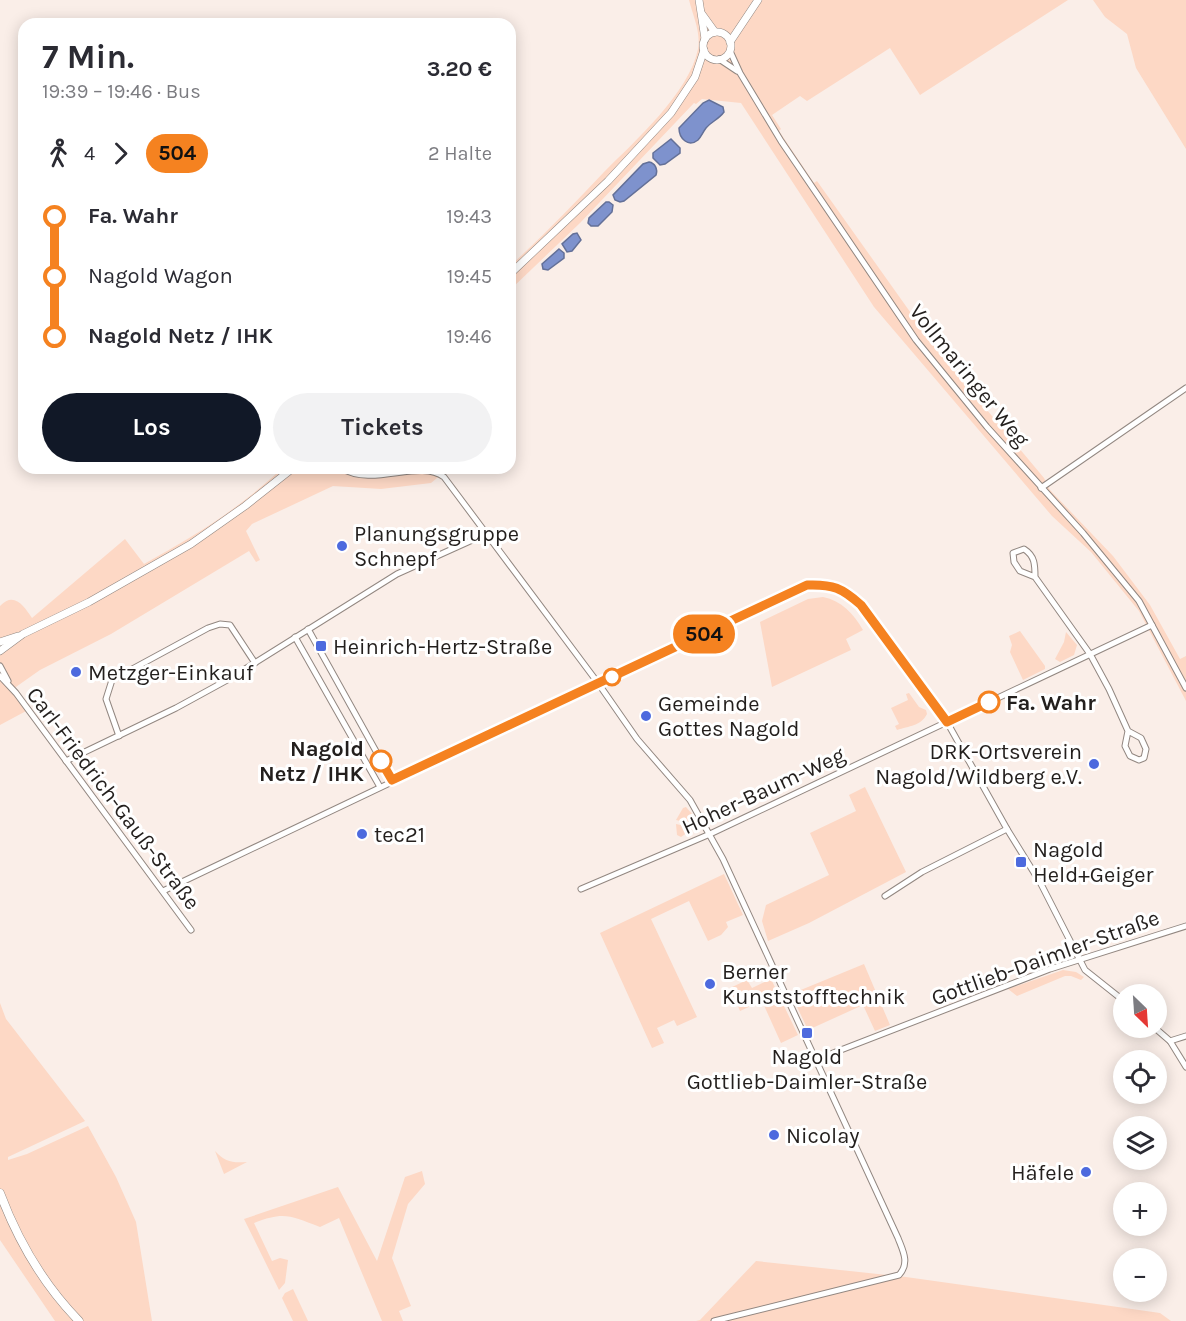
<!DOCTYPE html>
<html lang="de">
<head>
<meta charset="utf-8">
<style>
	body { margin:0; font-family:Karla,sans-serif; background:#f2f2f3; color:#2b2b33; height:100vh; display:flex; flex-direction:column; font-size:22px; white-space:nowrap }
	* { box-sizing:border-box; margin:0 }
	p { font-size:20px; color:#7c7c81 }
	.icon { flex:none; width:33px; height:33px; fill:none; stroke:currentColor; stroke-width:2; stroke-linecap:round; stroke-linejoin:round }
	.map { position:relative; flex:1; overflow:hidden }
	.drawer { position:absolute; left:18px; top:18px; width:498px; height:456px; display:flex; flex-direction:column; background:#fff; border-radius:18px; box-shadow:0 3px 15px #0003 }
	.drawer>* { flex:none }
	.badge { padding:0 12px; border-radius:20px; font-size:21px; line-height:39px }
	.needle { width:39px; rotate:155deg }
	.controls { position:absolute; left:1113px; top:984px; display:grid; gap:12px }
	.controls a { display:grid; place-items:center; width:54px; height:54px; border-radius:50%; background:#fff; box-shadow:0 3px 15px #0003; font-size:30px }
	.map>.badge { position:absolute; translate:-50% -50%; box-shadow:0 0 0 3px #fff }
	.legs { display:flex; align-items:center; gap:9px; height:66px; padding:0 24px; font-size:20px }
	.legs p { margin-inline-start:auto }
	.head { display:flex; align-items:center; justify-content:space-between; height:102px; padding:0 24px }
	h1 { font-size:33px; font-weight:700; line-height:45px }
	.cta { display:flex; gap:12px; margin-top:auto; padding:12px 24px }
	.cta a { flex:1; height:69px; border-radius:36px; background:#111827; color:#fff; font-size:24px; font-weight:700; line-height:69px; text-align:center }
	.cta a+a { background:#f2f2f3; color:#2b2b33 }
	ul { padding:0 24px; list-style:none }
	li { display:flex; align-items:center; gap:21px; height:60px; font-size:22px }
	li i { display:grid; place-items:center; width:9px; height:100%; margin:0 8px; background:currentColor }
	li i::after { content:''; width:15px; height:15px; margin:-8px; border:4px solid; border-radius:50%; background:#fff }
	li p { margin-inline-start:auto }
	li:first-child i { background:linear-gradient(#0000 50%,currentColor 0) }
	li:last-child i { background:linear-gradient(currentColor 50%,#0000 0) }
	.map>svg:first-child { display:block }
	.green { fill:#fdd8c5 }
	.water { fill:#7e92cd; stroke:#637098; stroke-width:1.5 }
	.lines { fill:none; stroke-linecap:round; stroke-linejoin:round }
	.minor-casing { stroke:#928781; stroke-width:7 }
	.tertiary-casing { stroke:#928781; stroke-width:8 }
	.secondary-casing { stroke:#928781; stroke-width:9 }
	.minor { stroke:#fff; stroke-width:5 }
	.tertiary { stroke:#fff; stroke-width:7 }
	.secondary { stroke:#fff; stroke-width:8 }
	.line-1-casing { stroke:#fff; stroke-width:14 }
	.line-1 { stroke:#f58220; stroke-width:9 }
	.poi-dot { fill:#4d6ade; stroke:#fff; stroke-width:2 }
	.stop-1-dot { fill:#fff; stroke:#f58220; stroke-width:3 }
	.labels { text-anchor:middle; stroke-width:6; stroke-linejoin:round; paint-order:stroke }
	.street-label { font-size:22px; fill:#231f1d; stroke:#fff }
	.poi-label { font-size:22px; fill:#231f1d; stroke:#fff; text-anchor:start }
	.stop-label { font-size:22px; font-weight:bold; fill:#231f1d; stroke:#fff; text-anchor:start }
</style>
</head>
<body>
<div class="map">
<svg width="1186" height="1321" viewBox="0 0 1186 1321">
	<rect width="100%" height="100%" fill="#faeee8"/>
	<g class="green">
		<path d="M689,0H1068L920,95L890,48L807,101L800,96L772,115L781,129L779,131L814,183L817,181L940,354L1044,478L1050,490L1113,556L1150,605L1180,659L1186,656V701L1139,611L1091,552L1052,516L874,307L741,103L702,99L696,104L694,103L580,223L510,290V266C543,236 574,204 604,172C635,141 689,93 698,49C701,32 693,16 689,0Z"/>
		<polygon points="1093,0 1186,0 1186,149 1136,68 1127,34 1105,17"/>
		<path d="M282,468H449L431,483L381,489L333,486L252,524L246,531L260,560L256,562L249,551L111,634L40,670L13,689L28,710L0,725V676L9,684L0,666V650L21,636L0,642V606C14,591 24,606 32,618L125,539L144,564C193,537 242,507 282,468Z"/>
		<path d="M823,597C842,601 853,613 863,630L846,639L851,650L772,687L760,622L808,599Z"/>
		<polygon points="1020,631 1045,666 1045,669 1023,680 1010,652 1012,645 1009,636"/>
		<polygon points="1066,632 1077,645 1074,655 1060,662 1055,659 1064,642"/>
		<path d="M909,693L919,707L926,710L927,714C921,726 909,726 897,730L895,726L899,724L891,708L908,700L906,694Z"/>
		<polygon points="865,787 906,872 809,923 768,941 762,921 766,905 829,875 810,833 856,811 849,795"/>
		<polygon points="686,807 693,815 695,825 676,820 683,808"/>
		<polygon points="676,824 694,828 681,837 677,835"/>
		<polygon points="724,874 743,915 726,922 728,927 721,935 708,941 689,901 651,919 697,1017 677,1026 674,1020 657,1028 664,1043 652,1048 600,933"/>
		<polygon points="864,964 890,1025 875,1031 863,1005 808,1030 791,994"/>
		<polygon points="1063,970 1076,972 1084,977 1081,980 1071,976 1065,976 1017,996 1008,989"/>
		<polygon points="771,979 798,1035 781,1043 762,1001 740,1011 730,988 747,980 752,988"/>
		<polygon points="0,1003 6,1019 85,1121 8,1157 8,1160 27,1154 88,1126 116,1177 136,1222 152,1321 55,1321 0,1240"/>
		<path d="M215,1151C225,1162 232,1163 247,1162L224,1174Z"/>
		<path d="M422,1171L425,1184L408,1204L392,1258L411,1306L399,1311L403,1321H382L339,1218L320,1227C290,1216 285,1211 254,1223L272,1261L280,1258L288,1260L285,1283L279,1290L244,1219L338,1187L377,1261L405,1177Z"/>
		<polygon points="756,1261 906,1277 1160,1313 1171,1321 696,1321 700,1320"/>
		<polygon points="293,1289 308,1321 293,1321 282,1298 285,1293"/>
	</g>
	<g class="water">
		<path d="M709,100L723,107L724,112C719,119 711,122 706,128C703,132 701,137 698,140C688,148 679,138 679,128L703,103Z"/>
		<polygon points="671,139 680,148 680,153 665,164 660,165 653,158 653,153"/>
		<path d="M649,162C655,163 658,169 656,175L624,201L620,202L615,200L613,195L643,164Z"/>
		<polygon points="606,202 609,202 613,205 612,212 598,226 591,226 588,223 589,218"/>
		<polygon points="577,233 581,240 572,251 567,252 562,244 573,234"/>
		<polygon points="559,249 564,253 564,258 548,270 543,269 542,264"/>
	</g>
	<g class="lines">
		<g class="minor-casing">
			<g id="minor">
				<polyline points="730,51 740,73 781,141 916,340 987,427 1083,533 1139,601 1186,688"/>
				<polyline points="719,59 737,71"/>
				<path d="M341,468C374,488 419,458 444,477L598,683L637,739L690,800L723,859L898,1238C903,1251 910,1263 899,1275L714,1321"/>
				<polyline points="1041,488 1186,388"/>
				<path d="M1035,577C1035,565 1035,556 1024,549L1013,553L1014,562L1020,571L1035,577L1090,654L1109,689L1128,731L1125,746L1130,756L1139,760L1144,758L1146,749L1141,738L1128,731"/>
				<polyline points="308,629 392,780"/>
				<polyline points="295,637 380,787"/>
				<polyline points="0,666 8,681"/>
				<polyline points="0,676 16,693 191,930"/>
				<polyline points="119,736 106,699 112,680 208,628 220,624 230,625 255,663"/>
				<polyline points="66,761 176,708 229,679 397,574 479,537 484,532"/>
				<polyline points="581,889 710,834 1152,625"/>
				<path d="M163,891L753,610C781,597 817,571 847,592C852,596 857,601 861,605L947,722L1007,829L1041,884L1085,970L1124,1001"/>
				<polyline points="885,896 922,872 1007,829"/>
				<polyline points="1155,1028 1170,1041 1186,1067"/>
				<polyline points="1170,1041 1186,1036"/>
				<polyline points="815,1060 1050,969 1186,926"/>
			</g>
		</g>
		<g class="tertiary-casing">
			<g id="tertiary">
				<polyline points="699,0 705,39"/>
				<polyline points="702,14 715,32"/>
				<circle cx="717" cy="46" r="14"/>
				<polyline points="730,42 758,0"/>
				<polyline points="510,274 608,181 671,113 695,77 704,50"/>
				<polyline points="0,642 18,636"/>
				<polyline points="0,651 23,634 89,602 191,544 245,506 293,468"/>
			</g>
		</g>
		<g class="secondary-casing">
			<path id="secondary" d="M0,1193C18,1241 43,1284 79,1321"/>
		</g>
		<use href="#minor" class="minor"/>
		<use href="#tertiary" class="tertiary"/>
		<use href="#secondary" class="secondary"/>
	</g>
	<g class="lines">
		<g class="line-1-casing">
			<path id="line-1" d="M381,761L392,780L807,585C833,584 842,588 861,605L947,722L989,702"/>
		</g>
		<use href="#line-1" class="line-1"/>
	</g>
	<g class="poi-dot">
		<circle cx="342" cy="546" r="6"/>
		<rect x="315" y="640" width="12" height="12" rx="3"/>
		<circle cx="76" cy="672" r="6"/>
		<circle cx="646" cy="716" r="6"/>
		<circle cx="1094" cy="764" r="6"/>
		<circle cx="362" cy="834" r="6"/>
		<rect x="1015" y="856" width="12" height="12" rx="3"/>
		<circle cx="710" cy="984" r="6"/>
		<rect x="801" y="1027" width="12" height="12" rx="3"/>
		<circle cx="774" cy="1135" r="6"/>
		<circle cx="1086" cy="1172" r="6"/>
	</g>
	<g class="stop-1-dot">
		<circle cx="612" cy="677" r="8"/>
		<circle cx="989" cy="702" r="10"/>
		<circle cx="381" cy="761" r="10"/>
	</g>
	<g class="labels">
		<g class="street-label">
			<text transform="translate(970 375) rotate(51)" y="8">Vollmaringer Weg</text>
			<text transform="translate(763 790) rotate(-25)" y="8">Hoher-Baum-Weg</text>
			<text transform="translate(114 798) rotate(53)" y="8">Carl-Friedrich-Gauß-Straße</text>
			<text transform="translate(1045 957) rotate(-20)" y="8">Gottlieb-Daimler-Straße</text>
		</g>
		<g class="poi-label">
			<text x="354" y="541">Planungsgruppe<tspan x="354" dy="25">Schnepf</tspan></text>
			<text x="333" y="654">Heinrich-Hertz-Straße</text>
			<text x="88" y="680">Metzger-Einkauf</text>
			<text x="658" y="711">Gemeinde<tspan x="658" dy="25">Gottes Nagold</tspan></text>
			<text x="1082" y="759" text-anchor="end">DRK-Ortsverein<tspan x="1082" dy="25">Nagold/Wildberg e.V.</tspan></text>
			<text x="374" y="842">tec21</text>
			<text x="1033" y="857">Nagold<tspan x="1033" dy="25">Held+Geiger</tspan></text>
			<text x="722" y="979">Berner<tspan x="722" dy="25">Kunststofftechnik</tspan></text>
			<text x="807" y="1064" text-anchor="middle">Nagold<tspan x="807" dy="25">Gottlieb-Daimler-Straße</tspan></text>
			<text x="786" y="1143">Nicolay</text>
			<text x="1074" y="1180" text-anchor="end">Häfele</text>
		</g>
		<g class="stop-label">
			<text x="1006" y="710">Fa. Wahr</text>
			<text x="364" y="756" text-anchor="end">Nagold<tspan x="364" dy="25">Netz / IHK</tspan></text>
		</g>
	</g>
</svg>
<div class="controls">
<a><svg class="needle" viewBox="-14 -14 28 28"><path d="M0-13l5 13h-10z" fill="#e53935"/><path d="M0 13l5-13h-10z" fill="#7c7c81"/></svg></a>
<a><svg class="icon" aria-label="locate" viewBox="0 0 24 24"><circle cx="12" cy="12" r="6"/><path d="M12 2v4M12 18v4M2 12h4M18 12h4"/></svg></a>
<a><svg class="icon" aria-label="layers" viewBox="0 0 24 24"><path d="M12 4l9 5-9 5-9-5zM3 14l9 5 9-5"/></svg></a>
<a>+</a>
<a>−</a>
</div>
<b class="badge" style="left:704px;top:634px;background:#f58220;color:#111">504</b>
<section class="drawer">
<div class="head"><div><h1>7 Min.</h1><p>19:39 – 19:46 · Bus</p></div><b>3.20 €</b></div>
<div class="legs"><svg class="icon" aria-label="walk" viewBox="0 0 24 24"><circle cx="13" cy="4" r="2"/><path d="M13 8l-2 6 4 7M11 14l-3 7M7 12l3-4h3l4 4"/></svg>4<svg class="icon" aria-label="forward" viewBox="0 0 24 24"><path d="M9 5l7 7-7 7"/></svg><b class="badge" style="background:#f58220;color:#111">504</b><p>2 Halte</p></div>
<ul>
<li><i style="color:#f58220"></i><b>Fa. Wahr</b><p>19:43</p></li>
<li><i style="color:#f58220"></i><span>Nagold Wagon</span><p>19:45</p></li>
<li><i style="color:#f58220"></i><b>Nagold Netz / IHK</b><p>19:46</p></li>
</ul>
<div class="cta"><a>Los</a><a>Tickets</a></div>
</section>
</div>
</body>
</html>
